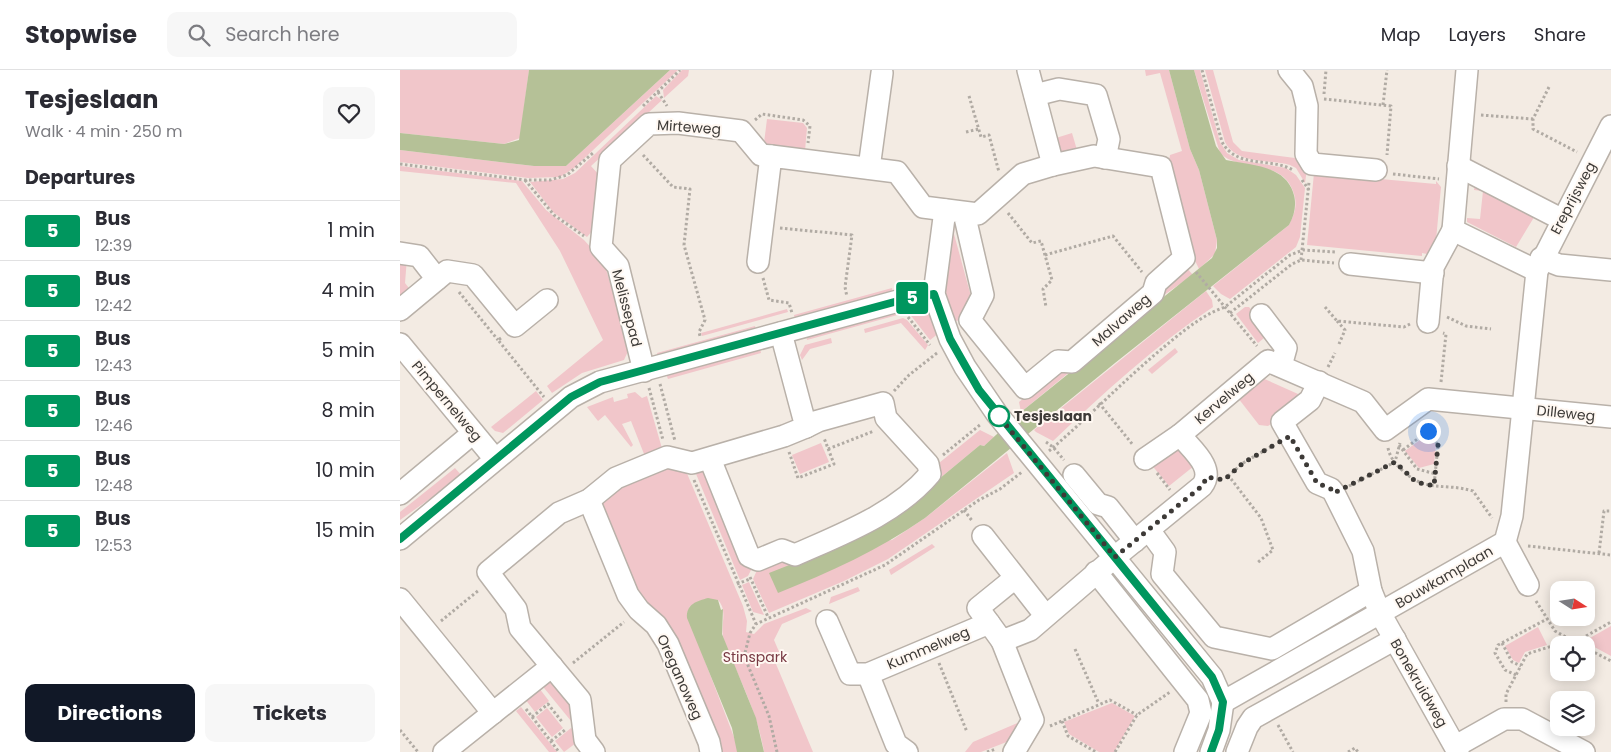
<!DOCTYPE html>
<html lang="en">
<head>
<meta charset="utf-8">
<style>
	body { margin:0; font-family:Poppins,sans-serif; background:#f7f7f7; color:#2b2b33; height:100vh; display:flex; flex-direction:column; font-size:19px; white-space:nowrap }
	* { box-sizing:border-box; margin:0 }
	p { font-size:16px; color:#7c7c81 }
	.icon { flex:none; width:28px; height:28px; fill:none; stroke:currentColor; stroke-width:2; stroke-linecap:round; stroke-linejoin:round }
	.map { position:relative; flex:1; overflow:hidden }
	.side { display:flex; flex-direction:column; background:#fff; width:400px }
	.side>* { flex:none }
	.badge { padding:0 10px; border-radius:4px; font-size:18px; line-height:32px }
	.needle { width:32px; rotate:102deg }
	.tools { position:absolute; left:1150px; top:511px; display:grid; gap:10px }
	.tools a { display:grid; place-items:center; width:45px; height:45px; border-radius:10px; background:#fff; box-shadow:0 2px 12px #0003; font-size:25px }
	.you { position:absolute; width:25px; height:25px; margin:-12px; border:4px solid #fff; border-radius:50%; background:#1a73e8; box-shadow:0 0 0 8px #1a73e833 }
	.map>.badge { position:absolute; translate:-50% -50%; box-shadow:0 0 0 2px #fff }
	h2 { padding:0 25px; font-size:19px; line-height:45px }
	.round { display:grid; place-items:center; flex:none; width:52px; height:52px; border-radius:10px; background:#f7f7f7 }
	.overview { display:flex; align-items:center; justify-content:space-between; height:85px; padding:0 25px }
	h1 { font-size:24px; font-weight:700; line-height:38px }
	.cta { display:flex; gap:10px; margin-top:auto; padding:10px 25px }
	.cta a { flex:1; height:58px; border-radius:10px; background:#111827; color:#fff; font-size:20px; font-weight:700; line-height:58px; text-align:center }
	.cta a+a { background:#f7f7f7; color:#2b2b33 }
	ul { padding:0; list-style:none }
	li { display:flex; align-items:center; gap:15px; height:60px; padding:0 25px; border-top:1px solid #e1e1e2 }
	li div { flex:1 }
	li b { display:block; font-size:19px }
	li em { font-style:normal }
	li .badge { min-width:55px; font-weight:700; text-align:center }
	header { display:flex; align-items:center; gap:30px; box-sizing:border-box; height:70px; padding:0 25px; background:#fff; border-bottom:1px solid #e1e1e2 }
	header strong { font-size:24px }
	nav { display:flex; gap:28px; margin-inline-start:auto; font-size:18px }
	.search { width:350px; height:45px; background:#f7f7f7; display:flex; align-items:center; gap:12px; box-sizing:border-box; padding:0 18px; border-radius:10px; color:#7c7c81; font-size:19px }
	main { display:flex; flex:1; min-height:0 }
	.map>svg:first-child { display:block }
	.green { fill:#f1c6ca }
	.water { fill:#b5c197 }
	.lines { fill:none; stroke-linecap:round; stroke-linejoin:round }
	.minor-casing { stroke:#b9b1a9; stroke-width:24 }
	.path { stroke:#b1aba4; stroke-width:3; stroke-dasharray:2.5 2.5; stroke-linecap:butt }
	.minor { stroke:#fff; stroke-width:21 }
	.line-casing { stroke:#fff; stroke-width:11 }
	.line { stroke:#00965e; stroke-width:8 }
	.walk { stroke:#3d3a37; stroke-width:5; stroke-dasharray:0 9 }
	.stop-dot { fill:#fff; stroke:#00965e; stroke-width:2.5 }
	.labels { text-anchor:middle; stroke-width:4; stroke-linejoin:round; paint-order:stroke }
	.street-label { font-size:14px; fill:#3d3a37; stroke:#fff8f2 }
	.stop-label { font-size:14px; font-weight:bold; fill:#3d3a37; stroke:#fff8f2; text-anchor:start }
	.park-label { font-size:14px; fill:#783943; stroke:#fff8f2 }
</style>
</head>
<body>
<header>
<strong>Stopwise</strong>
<div class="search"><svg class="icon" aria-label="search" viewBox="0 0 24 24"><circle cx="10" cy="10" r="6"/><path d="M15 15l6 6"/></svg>Search here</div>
<nav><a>Map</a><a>Layers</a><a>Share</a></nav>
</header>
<main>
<section class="side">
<div class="overview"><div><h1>Tesjeslaan</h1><p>Walk · 4 min · 250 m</p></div><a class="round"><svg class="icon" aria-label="heart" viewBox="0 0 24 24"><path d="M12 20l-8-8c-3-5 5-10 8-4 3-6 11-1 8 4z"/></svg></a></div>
<h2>Departures</h2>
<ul>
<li><span class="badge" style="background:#00965e;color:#fff">5</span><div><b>Bus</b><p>12:39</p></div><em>1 min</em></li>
<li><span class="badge" style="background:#00965e;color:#fff">5</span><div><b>Bus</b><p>12:42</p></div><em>4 min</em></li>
<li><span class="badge" style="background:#00965e;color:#fff">5</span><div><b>Bus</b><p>12:43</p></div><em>5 min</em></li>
<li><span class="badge" style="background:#00965e;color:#fff">5</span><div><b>Bus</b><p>12:46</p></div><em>8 min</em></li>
<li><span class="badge" style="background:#00965e;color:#fff">5</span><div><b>Bus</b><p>12:48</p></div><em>10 min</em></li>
<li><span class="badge" style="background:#00965e;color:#fff">5</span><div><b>Bus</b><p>12:53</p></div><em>15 min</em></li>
</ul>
<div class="cta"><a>Directions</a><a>Tickets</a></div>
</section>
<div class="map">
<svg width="1211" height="682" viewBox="0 0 1211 682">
	<rect width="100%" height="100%" fill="#f3ebe3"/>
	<g class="green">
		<polygon points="0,0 129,0 120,68 104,74 0,63"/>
		<polygon points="270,0 278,0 174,98 160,107 128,108 0,92 0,80 134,96 166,96"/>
		<polygon points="282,0 289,0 288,6 264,28 263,20"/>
		<polygon points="745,0 769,0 790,79 799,100 817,170 815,184 799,199 789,178 793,176 769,91 770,85 782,81 760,3 746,6"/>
		<path d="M794,0H800L820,72L827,83L839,90L886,98L896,105L905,118L900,167L896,177L830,229L821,224L813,216L889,155C895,143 898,134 893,121C881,88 840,103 820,83Z"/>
		<path d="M805,0H813L833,72L842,81L895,88V84L899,85L907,99L905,113L896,98L890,95C869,89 837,95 825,72Z"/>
		<polygon points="256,26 262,30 191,96 199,105 192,161 187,167 153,142 130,112 163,109 175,103"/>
		<polygon points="367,49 403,53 407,58 405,81 367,77 364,73"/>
		<polygon points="672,63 677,80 663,84 659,82 656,68"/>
		<polygon points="0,96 122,111 146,140 184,170 204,192 229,279 224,290 182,303 152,323 147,316 203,270 160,181 116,113 0,101"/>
		<polygon points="914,103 1036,114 1036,111 1041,117 1036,170 1027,184 1022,183 1022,186 907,175"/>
		<polygon points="1075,113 1136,144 1116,177 1067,152 1067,148 1080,149 1083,121 1074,120"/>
		<polygon points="551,150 555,150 554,164 572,230 561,249 554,252 544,219"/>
		<polygon points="0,187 7,188 5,213 12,222 0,231"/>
		<polygon points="786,197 793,205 764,225 765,216"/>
		<polygon points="492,218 493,223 395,250 394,245"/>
		<path d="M806,221L812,230L813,237C754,276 704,323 653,371L636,362L634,360Z"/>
		<polygon points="519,237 531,245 539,263 530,270 505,238"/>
		<polygon points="845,237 849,237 870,263 858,273 836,244"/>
		<polygon points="387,239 388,242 302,266 301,263"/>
		<polygon points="499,240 501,244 407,270 406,265"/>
		<polygon points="503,248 507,250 528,275 525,280 501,253 465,263 464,259"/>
		<polygon points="355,256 356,261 258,288 257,283"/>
		<polygon points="431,268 432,273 410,279 402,290 400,285 405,275"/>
		<polygon points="360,278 361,283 268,309 266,304"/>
		<polygon points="775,278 778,282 752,304 748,300"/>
		<polygon points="661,298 672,300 621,342 619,332"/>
		<polygon points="860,307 907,328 868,356 859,355 838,328"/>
		<polygon points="136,321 143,330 103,363 95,361 91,357"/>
		<polygon points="235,322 242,328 247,326 263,382 246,389 231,351 222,354 233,375 231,377 205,345 198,351 187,337 213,327 214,332 228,328 227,324"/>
		<polygon points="580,360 594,367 584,376 580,375 539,409 539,393"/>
		<polygon points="1028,364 1036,375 1034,394 1019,398 1005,381"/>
		<polygon points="775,372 794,396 769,416 750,393"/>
		<polygon points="421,373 429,392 400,404 392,385"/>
		<polygon points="607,383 614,403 488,489 444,511 369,543 353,509 358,498 386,486 492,470 525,448"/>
		<path d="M259,396L286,401L343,536L347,551L346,562L354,564L364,554L406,538L412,541L382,554L374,570L380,584L376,594L413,682H364C358,643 338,607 324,570C319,556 329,542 318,530L290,536L287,544L337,675V682H317L319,670L287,592L246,538L196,433L219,414Z"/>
		<polygon points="301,396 343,495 347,493 353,496 348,506 340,510 294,399"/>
		<polygon points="55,398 62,406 0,450 0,442"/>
		<polygon points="532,474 535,477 491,505 489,500"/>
		<polygon points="349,512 364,545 353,542 342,515"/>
		<polygon points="458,517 460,521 429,534 431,527"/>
		<polygon points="1211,556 1211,586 1187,573 1190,568"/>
		<polygon points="1138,557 1147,575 1125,582 1119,593 1113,590 1105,576"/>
		<polygon points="144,610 158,612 175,632 180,662 140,613"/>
		<polygon points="139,618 149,631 135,642 125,629"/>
		<polygon points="712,633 735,646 714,682 699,682 669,664 664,652"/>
		<polygon points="121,637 157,682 149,682 116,641"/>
		<polygon points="147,638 163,658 152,667 136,647"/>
		<polygon points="620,652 619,667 581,682 565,682 573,672"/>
		<polygon points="171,658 180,670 164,682 155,671"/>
	</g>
	<g class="water">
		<polygon points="129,0 270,0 166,96 134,96 0,80 0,63 104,74 119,70"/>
		<path d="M769,0H794L816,76L826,90C850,95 884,95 893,122C897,133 895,144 889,155L715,293L525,448C479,480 430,502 378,523L369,503L397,492L539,409L580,375L584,376L621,342L812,188L817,178V170L799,100L790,79Z"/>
		<path d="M308,528L318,530L321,540L323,539L322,564L356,648L364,682H337L332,658L287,548C286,534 297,531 308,528Z"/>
	</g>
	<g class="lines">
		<g class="minor-casing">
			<g id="minor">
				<polyline points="628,0 653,95"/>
				<polyline points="889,0 902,16 907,36 906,84 912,94 976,100"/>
				<polyline points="1067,0 1053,160 1137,201"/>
				<polyline points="635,25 659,19 696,25 709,69 705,88"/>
				<polyline points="1058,96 1161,149"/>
				<polyline points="469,98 482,3"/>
				<polyline points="545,140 534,224 550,269 565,297 597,344 812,607 823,632"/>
				<polyline points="0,183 19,186 37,209"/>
				<polyline points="1141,188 1159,195 1211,200"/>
				<polyline points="358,192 371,86 497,102 523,137 578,144 623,104 653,95 694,86 761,97 784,188 756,213 753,223 672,292 658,291 625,318 570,250 583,225 564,143"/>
				<polyline points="950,194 1033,203"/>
				<polyline points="0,240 47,201 73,205 115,256 147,230"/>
				<polyline points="861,245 886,278 881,296"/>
				<polyline points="1028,252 1033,197 1053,160"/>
				<polyline points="0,274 95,389"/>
				<polyline points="244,301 218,196 201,177 210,90 249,54 278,53 341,61 361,85 371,86"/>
				<polyline points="919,312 910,330 882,352 917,413 931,419 934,423 963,481 971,521 980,543 1058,682"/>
				<path d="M310,389L349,486L358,490L382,480L395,485C442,464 496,444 530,404L528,394L486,348L483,333L418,351L406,357"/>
				<polyline points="745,389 780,365"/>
				<polyline points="674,405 698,434 708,437 735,471"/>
				<polyline points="0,424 73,363"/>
				<polyline points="189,430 228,525 239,540 256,555 268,574 309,672 311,682"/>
				<polyline points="749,460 765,482 762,504 814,567 872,579 971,521"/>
				<polyline points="583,466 645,545"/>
				<polyline points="0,469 171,327 200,312 498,231 534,224"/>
				<polyline points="1105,472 1128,515"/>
				<polyline points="696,502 798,630 801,643 785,682"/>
				<polyline points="0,529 93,643"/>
				<path d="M427,551L450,604H468L589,553L602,571L630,560L715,487L802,416C816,398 791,379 780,365L868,291L963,332L985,360L1028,329L1211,347"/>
				<polyline points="589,553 578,538 615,508"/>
				<polyline points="602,571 633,650 614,682"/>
				<polyline points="468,604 496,674 507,682"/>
				<polyline points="823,632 1105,472 1112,446 1137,201 1211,56"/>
				<polyline points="1056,676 1104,649 1122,649 1184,682"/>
				<polyline points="44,682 152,596"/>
				<polyline points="194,682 185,670 180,630 120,558 116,539 88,502 159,443 189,430 216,408 267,387 292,393 384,366 406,357 381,263"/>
				<polyline points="811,682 819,660 823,632"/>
				<polyline points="837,682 847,657 853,648 995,569"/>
			</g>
		</g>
		<g class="path">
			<path d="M802,0L822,72C837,99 870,87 893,100"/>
			<polyline points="1149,17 1133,49 1133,59 1177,82"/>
			<polyline points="258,22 267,36"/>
			<polyline points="924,24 926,0"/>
			<polyline points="569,26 581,67 589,65 599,102"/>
			<polyline points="924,29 991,36 987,85"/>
			<polyline points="983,35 987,0"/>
			<polyline points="243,36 280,0"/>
			<polyline points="1081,45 1133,49"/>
			<polyline points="355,50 362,44 403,50 410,56 408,73"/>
			<polyline points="566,62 579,59"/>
			<polyline points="243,85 273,117 290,119 284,175 305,250 299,262 300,266"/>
			<polyline points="0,94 125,110 150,110 167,105 193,83"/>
			<polyline points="993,104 1039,109"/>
			<polyline points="125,110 154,145 184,166"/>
			<polyline points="902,110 909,120"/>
			<polyline points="608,143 632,173 641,171 652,210 643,219 646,237"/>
			<polyline points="380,158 452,165 445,217 447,227"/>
			<polyline points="645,185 713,166 742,202"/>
			<polyline points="901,190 909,112"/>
			<polyline points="796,202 857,276"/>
			<polyline points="363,208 369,230 389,233 392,243"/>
			<polyline points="59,222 98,270"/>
			<polyline points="925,237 937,251 1004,257 1010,254"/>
			<polyline points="830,243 892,194 901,190 934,193"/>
			<polyline points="508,247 530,275"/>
			<polyline points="1047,247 1066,256 1091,259"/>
			<polyline points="937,251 945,260 939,274"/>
			<polyline points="101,268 98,270 144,327"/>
			<polyline points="928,297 935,283"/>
			<polyline points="1041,312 1046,264 1043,263"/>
			<polyline points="260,314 275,371"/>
			<polyline points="249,318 263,370"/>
			<polyline points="494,321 509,305 537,283"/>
			<polyline points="699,333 733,375"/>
			<polyline points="1024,356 1038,375 1034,416"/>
			<polyline points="646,372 653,377 664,390"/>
			<polyline points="999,375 1017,399 1036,404"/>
			<path d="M988,378C990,387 994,392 1000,398C1025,424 1043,412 1073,421L1092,448"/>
			<polyline points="428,379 474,361"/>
			<polyline points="1003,380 1028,361"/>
			<path d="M649,381C688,348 724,310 764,277C782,262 802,245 825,237L890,185L903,180L936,182"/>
			<polyline points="389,382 398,408 434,394 424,368"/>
			<polyline points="543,385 581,354"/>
			<polyline points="757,403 770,420"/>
			<polyline points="828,405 861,448 873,480 857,493"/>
			<polyline points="828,406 843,393 874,375"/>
			<polyline points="294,410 356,554"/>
			<polyline points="949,416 995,392 1000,373"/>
			<polyline points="564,440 573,452"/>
			<polyline points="1128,476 1211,485"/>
			<polyline points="1199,483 1204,441 1211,441"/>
			<polyline points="350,507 368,547"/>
			<polyline points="337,514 350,509"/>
			<polyline points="1136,531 1155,561 1180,575 1186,566 1211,552"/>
			<polyline points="41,551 79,520"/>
			<polyline points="1102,573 1112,592 1121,596"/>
			<polyline points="1186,578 1211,591"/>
			<polyline points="675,579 699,634"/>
			<polyline points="173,593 224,552"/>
			<polyline points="539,593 567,662"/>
			<polyline points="1116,605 1105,600 1095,583 1098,575 1147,549"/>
			<polyline points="1106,632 1106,624 1127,584 1171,570"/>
			<polyline points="126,639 159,682"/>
			<polyline points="132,647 148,634 163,653"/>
			<polyline points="662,651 668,666 696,682"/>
			<polyline points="878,655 893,682"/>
			<polyline points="650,656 710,630 737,645"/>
			<polyline points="0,660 18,682"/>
			<polyline points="151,671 165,660"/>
			<polyline points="377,682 369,646 347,593 345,583 350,563 356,554 485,495 579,430 600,419 622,402"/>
			<polyline points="587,682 596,679"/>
			<polyline points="715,682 737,645 770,622"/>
			<polyline points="948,682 955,678 958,682"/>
		</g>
		<use href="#minor" class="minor"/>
	</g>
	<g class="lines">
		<g class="line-casing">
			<polyline id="line" points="0,469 171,327 200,312 498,231 534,224 550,269 579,320 812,607 823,632 819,660 811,682"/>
		</g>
		<use href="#line" class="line"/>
		<polyline class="walk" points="599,346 597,344 715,487 802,416 807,407 824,410 843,393 890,366 917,413 931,419 934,423 995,392 1016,412 1034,416 1038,375 1028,361"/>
	</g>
	<circle class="stop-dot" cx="599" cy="346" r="10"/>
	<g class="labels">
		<g class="street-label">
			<text transform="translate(289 57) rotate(4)" y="5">Mirteweg</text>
			<text transform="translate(1173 128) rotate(-62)" y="5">Ereprijsweg</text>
			<text transform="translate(227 238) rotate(75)" y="5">Melissepad</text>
			<text transform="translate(721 250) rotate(-41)" y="5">Malvaweg</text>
			<text transform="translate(824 328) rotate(-40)" y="5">Kervelweg</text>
			<text transform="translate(47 331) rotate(50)" y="5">Pimpernelweg</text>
			<text transform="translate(1166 343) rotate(6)" y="5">Dilleweg</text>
			<text transform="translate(1044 507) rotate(-30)" y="5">Bouwkamplaan</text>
			<text transform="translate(528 578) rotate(-23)" y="5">Kummelweg</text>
			<text transform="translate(280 607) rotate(66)" y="5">Oreganoweg</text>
			<text transform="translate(1019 613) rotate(60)" y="5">Bonekruidweg</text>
		</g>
		<g class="stop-label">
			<text x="614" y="351">Tesjeslaan</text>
		</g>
		<g class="park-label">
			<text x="355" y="592">Stinspark</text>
		</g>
	</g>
</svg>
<div class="tools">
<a><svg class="needle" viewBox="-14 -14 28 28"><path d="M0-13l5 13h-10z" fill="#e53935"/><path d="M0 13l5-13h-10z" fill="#7c7c81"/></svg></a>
<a><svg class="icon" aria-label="locate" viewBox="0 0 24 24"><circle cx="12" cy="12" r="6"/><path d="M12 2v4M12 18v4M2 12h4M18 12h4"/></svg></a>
<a><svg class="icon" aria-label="layers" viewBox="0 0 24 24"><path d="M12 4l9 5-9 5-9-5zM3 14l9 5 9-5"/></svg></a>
</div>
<div class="you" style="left:1028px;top:361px"></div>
<b class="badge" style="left:512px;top:228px;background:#00965e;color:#fff">5</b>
</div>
</main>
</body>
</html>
